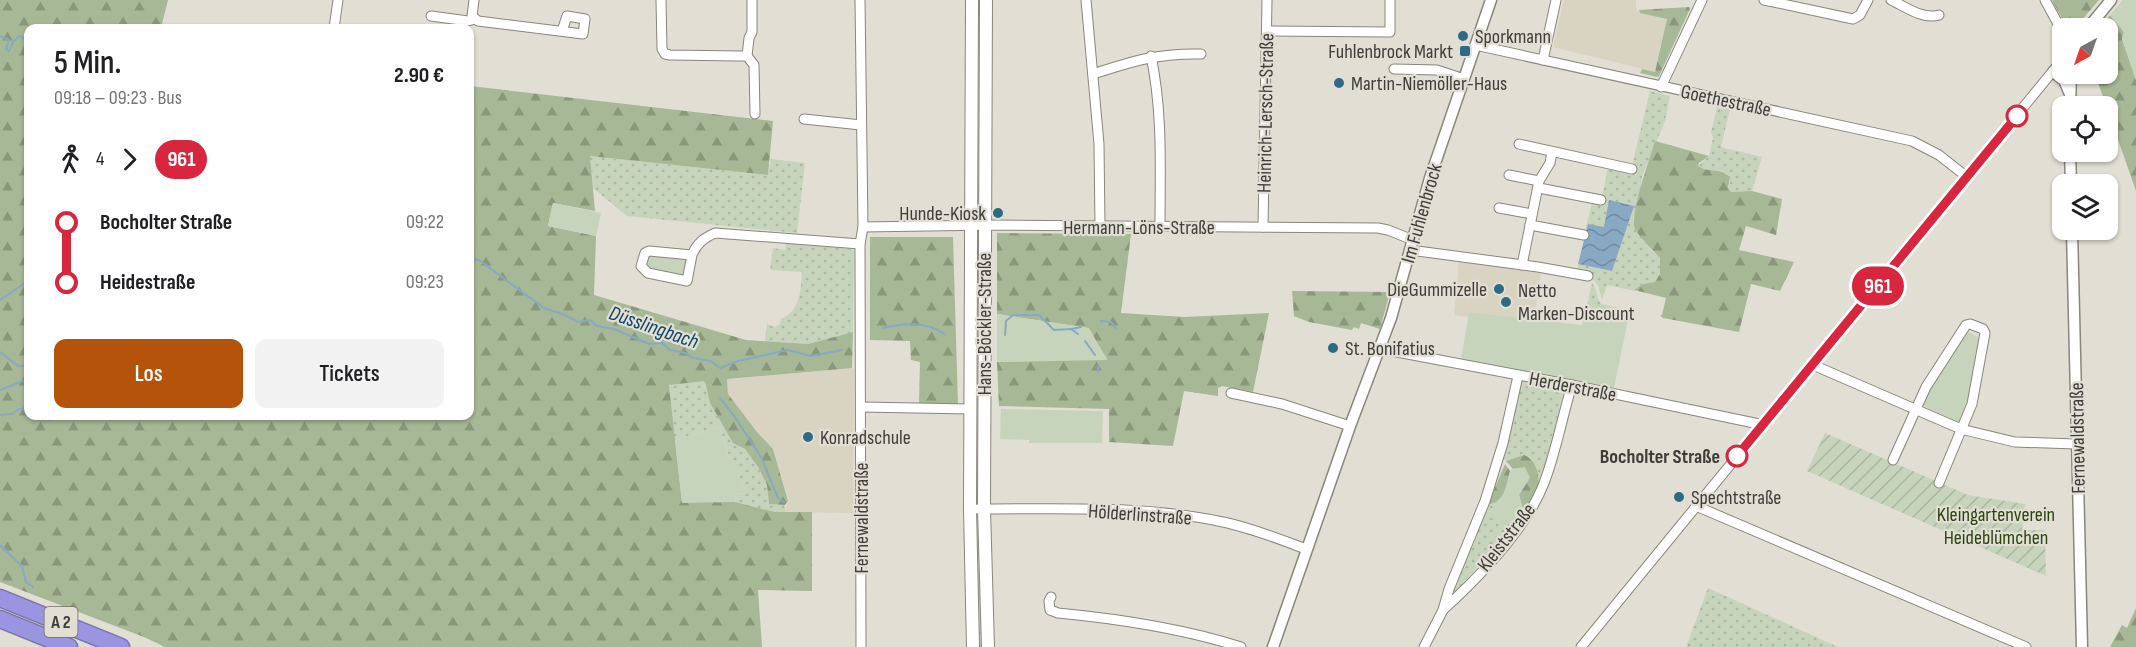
<!DOCTYPE html>
<html lang="de">
<head>
<meta charset="utf-8">
<style>
	body { margin:0; font-family:"Sofia Sans Condensed",sans-serif; background:#f2f2f2; color:#202124; height:100vh; display:flex; flex-direction:column; font-size:22px; white-space:nowrap }
	* { box-sizing:border-box; margin:0 }
	p { font-size:20px; color:#757577 }
	.icon { flex:none; width:33px; height:33px; fill:none; stroke:currentColor; stroke-width:2; stroke-linecap:round; stroke-linejoin:round }
	.map { position:relative; flex:1; overflow:hidden }
	.details { position:absolute; left:24px; top:24px; width:450px; height:396px; display:flex; flex-direction:column; background:#fff; border-radius:12px; box-shadow:0 2px 4px #0004 }
	.details>* { flex:none }
	.badge { padding:0 12px; border-radius:20px; font-size:21px; line-height:39px }
	.needle { width:39px; rotate:220deg }
	.tools { position:absolute; left:2052px; top:18px; display:grid; gap:12px }
	.tools a { display:grid; place-items:center; width:66px; height:66px; border-radius:12px; background:#fff; box-shadow:0 2px 4px #0004; font-size:30px }
	.map>.badge { position:absolute; translate:-50% -50%; box-shadow:0 0 0 3px #fff }
	.legs { display:flex; align-items:center; gap:9px; height:66px; padding:0 30px; font-size:20px }
	.legs p { margin-inline-start:auto }
	.summary { display:flex; align-items:center; justify-content:space-between; height:102px; padding:0 30px }
	h1 { font-size:33px; font-weight:600; line-height:45px }
	.action { display:flex; gap:12px; margin-top:auto; padding:12px 30px }
	.action a { flex:1; height:69px; border-radius:12px; background:#b45309; color:#fff; font-size:24px; font-weight:600; line-height:69px; text-align:center }
	.action a+a { background:#f2f2f2; color:#202124 }
	ul { padding:0 30px; list-style:none }
	li { display:flex; align-items:center; gap:21px; height:60px; font-size:22px }
	li i { display:grid; place-items:center; width:9px; height:100%; margin:0 8px; background:currentColor }
	li i::after { content:''; width:15px; height:15px; margin:-8px; border:4px solid; border-radius:50%; background:#fff }
	li p { margin-inline-start:auto }
	li:first-child i { background:linear-gradient(#0000 50%,currentColor 0) }
	li:last-child i { background:linear-gradient(currentColor 50%,#0000 0) }
	.map>svg:first-child { display:block }
	.built { fill:#d9d4c2 }
	.grass { fill:url(#grass-dots) }
	.forest { fill:url(#forest-firs) }
	.park { fill:#c7d4bc }
	.garden { fill:url(#garden-furrows) }
	.water { fill:url(#water-waves) }
	.lines { fill:none; stroke-linecap:round; stroke-linejoin:round }
	.stream { stroke:#88a9c4; stroke-width:2 }
	.minor-casing { stroke:#89867c; stroke-width:11 }
	.tertiary-casing { stroke:#89867c; stroke-width:13 }
	.secondary-casing { stroke:#89867c; stroke-width:14 }
	.motorway-casing { stroke:#7976a6; stroke-width:19 }
	.minor { stroke:#fff; stroke-width:9 }
	.tertiary { stroke:#fff; stroke-width:10 }
	.secondary { stroke:#fff; stroke-width:12 }
	.motorway { stroke:#9995e0; stroke-width:16 }
	.line-1-casing { stroke:#fff; stroke-width:14 }
	.line-1 { stroke:#d7263d; stroke-width:9 }
	.poi-dot { fill:#2e6b82; stroke:#e1ded3; stroke-width:2 }
	.stop-1-dot { fill:#fff; stroke:#d7263d; stroke-width:3 }
	.labels { text-anchor:middle; stroke-width:4.5; stroke-linejoin:round; paint-order:stroke }
	.shield { fill:#e1ded3; stroke:#6f6d67; stroke-width:1.5 }
	.shield-label { font-size:18px; font-weight:bold; fill:#3e3d39 }
	.poi-label { font-size:20px; fill:#3e3d39; stroke:#e1ded3; text-anchor:start }
	.street-label { font-size:20px; fill:#3e3d39; stroke:#e1ded3 }
	.stop-label { font-size:20px; font-weight:bold; fill:#3e3d39; stroke:#e1ded3; text-anchor:end }
	.park-label { font-size:20px; fill:#2b430d; stroke:#e1ded3 }
	.water-label { font-size:21px; font-style:italic; fill:#0d4569; stroke:#e1ded3 }
</style>
</head>
<body>
<div class="map">
<svg width="2136" height="647" viewBox="0 0 2136 647">
	<defs>
		<pattern id="grass-dots" width="8" height="8" patternUnits="userSpaceOnUse" patternTransform="scale(1.5)"><rect width="8" height="8" fill="#c7d4bc"/><path d="M2 2h.1M6 6h.1" fill="none" stroke="#acb7a2" stroke-width="1.8" stroke-linecap="round"/></pattern>
		<pattern id="forest-firs" width="22" height="20" patternUnits="userSpaceOnUse" patternTransform="scale(1.5)"><rect width="22" height="20" fill="#a6b895"/><path d="M5 1l3.5 6h-7zM16 11l3.5 6h-7z" fill="#89977b"/></pattern>
		<pattern id="garden-furrows" width="10" height="10" patternUnits="userSpaceOnUse" patternTransform="scale(1.5)"><rect width="10" height="10" fill="#c7d4bc"/><path d="M-1 1l2-2M0 10L10 0M9 11l2-2" fill="none" stroke="#acb7a2"/></pattern>
		<pattern id="water-waves" width="16" height="10" patternUnits="userSpaceOnUse" patternTransform="scale(1.5)"><rect width="16" height="10" fill="#88a9c4"/><path d="M0 5q4-4 8 0t8 0" fill="none" stroke="#718ba0"/></pattern>
	</defs>
	<rect width="100%" height="100%" fill="#e1ded3"/>
	<g class="built">
		<polygon points="1564,0 1636,0 1636,8 1639,12 1667,19 1655,72 1553,47"/>
		<polygon points="1459,262 1541,272 1534,320 1470,312 1468,317 1454,315"/>
		<polygon points="852,368 854,370 853,513 785,512 788,500 773,449 757,432 728,394 727,379"/>
	</g>
	<g class="grass">
		<path d="M1650,91L1670,96L1665,121L1642,176L1641,192L1633,218L1636,231L1648,243L1650,249L1660,258V274L1655,282L1643,284L1634,290L1635,291L1607,285L1602,300C1598,281 1596,279 1577,272L1578,264L1612,271L1604,227L1585,232L1592,202L1602,197L1608,167L1638,169L1632,166Z"/>
		<polygon points="1717,107 1730,109 1721,147 1762,157 1752,191 1731,192 1728,188 1730,182 1727,174 1719,170 1706,171 1698,166 1709,156 1713,138 1711,132"/>
		<polygon points="590,156 768,175 771,159 805,163 797,233 627,216 593,188"/>
		<path d="M786,243L852,249L854,251L853,332L808,344L765,341L767,324L775,327L780,324L781,319C800,311 801,291 802,272L770,270L773,248L785,250Z"/>
		<path d="M1576,278L1589,279C1597,287 1596,296 1601,304L1628,310V320L1586,311L1592,282Z"/>
		<polygon points="1521,380 1564,389 1548,456 1538,484 1536,466 1530,457 1524,455 1506,461 1503,457"/>
		<polygon points="705,381 710,403 733,443 745,449 758,467 767,485 769,504 785,505 785,512 775,512 735,502 736,495 747,493 729,456 719,426 675,441 669,384"/>
		<polygon points="1488,504 1493,504 1493,517 1517,512 1522,516 1517,526 1512,528 1463,583 1462,588 1454,592 1452,591 1467,553 1472,548"/>
		<polygon points="972,520 982,520 984,647 975,647"/>
		<polygon points="1708,588 1838,647 1686,647"/>
	</g>
	<g class="forest">
		<polygon points="0,0 168,0 161,28 28,28 28,416 470,416 470,86 773,121 768,175 590,156 595,211 553,203 548,226 596,236 594,295 746,340 808,344 853,332 852,368 727,379 728,394 757,432 773,449 788,501 785,505 769,504 767,485 758,467 745,449 733,443 710,403 705,381 669,385 682,502 735,502 775,512 812,512 812,591 758,590 762,647 165,647 144,637 0,582"/>
		<polygon points="2052,0 2099,0 2075,28 2067,28"/>
		<polygon points="1689,7 1690,9 1659,76 1657,77 1640,73 1642,69 1655,72 1667,19 1640,13 1639,10"/>
		<polygon points="2110,15 2124,32 2122,39 2136,80 2136,191 2095,74 2108,74 2108,28 2099,28"/>
		<path d="M1655,141L1709,156L1699,163L1698,166C1709,174 1718,166 1730,177L1728,188L1731,192L1752,191L1782,199L1776,235L1746,226L1739,250L1794,262L1780,291L1751,284L1739,332L1663,318L1660,315H1662L1666,298L1634,290L1643,284L1655,282L1660,274V258C1654,252 1639,236 1635,229C1629,216 1650,158 1655,141Z"/>
		<polygon points="997,233 1131,234 1121,313 1184,317 1269,313 1253,392 1222,386 1218,388 1218,396 1184,391 1173,446 1109,442 1109,409 999,406 997,362 1107,359 1088,328 997,314"/>
		<polygon points="870,237 953,237 958,405 919,403 920,362 911,360 910,341 870,340"/>
		<polygon points="1292,291 1390,292 1380,329 1361,323 1359,329 1354,327 1352,330 1309,322 1294,316"/>
		<path d="M1524,455C1535,458 1540,474 1538,485C1536,494 1529,504 1524,513L1519,495L1525,468L1513,469L1506,461Z"/>
		<path d="M1505,464L1510,471C1507,483 1505,505 1488,504Z"/>
		<polygon points="2136,608 2136,647 2110,647 2122,625 2127,628"/>
	</g>
	<g class="park">
		<polygon points="2123,0 2136,0 2136,80 2122,38 2124,32 2110,15"/>
		<polygon points="553,203 601,213 596,236 548,226"/>
		<polygon points="650,253 688,258 686,274 683,276 649,271 645,267 647,256"/>
		<polygon points="1586,311 1628,320 1614,388 1461,359 1469,312 1582,325"/>
		<polygon points="997,314 1089,328 1107,360 997,362"/>
		<polygon points="1969,332 1978,337 1979,339 1967,403 1960,421 1958,422 1921,405 1960,342"/>
		<polygon points="1001,409 1103,411 1102,443 1029,443 1029,440 1000,439"/>
		<polygon points="719,426 729,456 747,493 736,495 735,502 682,503 675,441"/>
		<path d="M1525,467L1530,478L1519,495L1524,513L1522,516L1516,512L1502,521L1492,517L1493,504C1506,497 1507,482 1511,469Z"/>
	</g>
	<polygon class="garden" points="1825,433 1968,495 2025,504 2022,530 2045,530 2046,576 1807,471"/>
	<polygon class="water" points="1609,200 1634,206 1612,271 1578,264 1588,224 1604,227"/>
	<g class="lines">
		<g class="stream">
			<polyline points="0,36 9,40 6,49 9,51 13,42 19,36 28,40"/>
			<polyline points="470,259 479,260 544,308 565,315 578,322 590,320 597,326 614,329 649,344 662,343 670,350 686,353 692,358 711,361 720,368 738,361 787,350 811,356 842,350"/>
			<polyline points="0,300 28,281"/>
			<polyline points="1101,321 1111,322 1116,328"/>
			<path d="M883,328C901,323 928,321 944,334"/>
			<polyline points="1072,329 1081,327"/>
			<polyline points="1005,335 1006,321 1013,315 1039,315 1054,330 1071,329 1078,334"/>
			<polyline points="1085,341 1095,355"/>
			<polyline points="0,352 18,366 28,366"/>
			<polyline points="1098,372 1098,367"/>
			<polyline points="0,390 28,379"/>
			<polyline points="720,398 735,417 761,457 778,498 784,502"/>
			<polyline points="0,415 12,414 19,409 28,410"/>
			<polyline points="40,416 49,420 59,416"/>
			<polyline points="64,416 71,418 74,416"/>
			<polyline points="87,416 92,418"/>
			<polyline points="0,545 22,566 26,582 33,587"/>
		</g>
		<g class="minor-casing">
			<g id="minor">
				<polyline points="474,0 472,16 478,21 583,34 585,19 567,16 562,31"/>
				<polyline points="661,0 662,49 665,54 670,55 739,56 747,56 749,38 752,32 752,0"/>
				<polyline points="860,0 863,227 860,244 861,647"/>
				<polyline points="1086,0 1099,144 1100,227"/>
				<polyline points="1764,0 1853,19 1860,15 1868,0"/>
				<path d="M1891,0C1906,7 1923,20 1939,15"/>
				<polyline points="2045,0 2062,31"/>
				<polyline points="431,16 468,21 475,19"/>
				<polyline points="334,28 338,0"/>
				<polyline points="1267,31 1390,32 1390,0"/>
				<polyline points="1475,45 1912,141 1939,155 1967,177"/>
				<polyline points="747,56 754,65 755,114"/>
				<path d="M1151,56C1163,113 1160,169 1160,226"/>
				<polyline points="1543,60 1556,0"/>
				<polyline points="1394,69 1437,70 1464,79"/>
				<path d="M1093,74C1133,61 1158,53 1201,54"/>
				<polyline points="1661,87 1702,0"/>
				<polyline points="804,119 861,125"/>
				<polyline points="1519,144 1632,169"/>
				<polyline points="1509,175 1539,181"/>
				<polyline points="1539,188 1601,200"/>
				<polyline points="1499,208 1532,214"/>
				<polyline points="1530,225 1584,235"/>
				<polyline points="863,227 993,225 1378,228 1388,230 1413,240"/>
				<polyline points="1263,227 1267,0"/>
				<polyline points="1410,250 1538,267 1588,276"/>
				<path d="M692,255L687,281L648,273L641,266L645,253L649,251L692,255C697,243 704,238 715,233L860,244"/>
				<polyline points="1522,265 1539,181 1550,163 1552,152"/>
				<polyline points="1381,349 1572,385 1764,425"/>
				<polyline points="1813,365 1961,429 2015,442 2076,444"/>
				<polyline points="1231,393 1282,404 1350,426"/>
				<polyline points="861,407 970,409"/>
				<polyline points="1893,460 1926,387 1966,325 1970,324 1983,329 1985,333 1972,404 1939,483"/>
				<polyline points="1696,506 2026,647"/>
				<path d="M978,509C1059,509 1143,505 1223,522C1252,528 1279,539 1306,549"/>
				<path d="M1051,597L1049,601L1050,610L1058,613C1121,619 1181,628 1241,647"/>
				<path d="M1443,610C1478,578 1527,528 1544,483C1556,452 1562,417 1572,385"/>
				<polyline points="1424,647 1443,610 1449,589 1485,501 1503,443 1518,376"/>
				<polyline points="1581,647 2062,60"/>
			</g>
		</g>
		<g class="tertiary-casing">
			<g id="tertiary">
				<polyline points="2088,28 2111,0"/>
				<polyline points="2053,72 2064,80 2069,92"/>
				<polyline points="2070,106 2071,74"/>
				<polyline points="2070,152 2071,184"/>
				<polyline points="2072,230 2082,647"/>
				<polyline points="1273,647 1350,426 1391,318 1430,178 1491,0"/>
			</g>
		</g>
		<g class="secondary-casing">
			<g id="secondary">
				<polyline points="972,0 970,509 973,647"/>
				<polyline points="986,0 984,509 988,647"/>
			</g>
		</g>
		<g class="motorway-casing">
			<g id="motorway">
				<polyline points="0,598 121,647"/>
				<polyline points="0,619 69,647"/>
			</g>
		</g>
		<use href="#minor" class="minor"/>
		<use href="#tertiary" class="tertiary"/>
		<use href="#secondary" class="secondary"/>
		<use href="#motorway" class="motorway"/>
	</g>
	<g class="lines">
		<g class="line-1-casing">
			<polyline id="line-1" points="1737,456 2017,116"/>
		</g>
		<use href="#line-1" class="line-1"/>
	</g>
	<g class="poi-dot">
		<circle cx="1463" cy="36" r="6"/>
		<rect x="1459" y="45" width="12" height="12" rx="3"/>
		<circle cx="1339" cy="83" r="6"/>
		<circle cx="998" cy="213" r="6"/>
		<circle cx="1499" cy="289" r="6"/>
		<circle cx="1506" cy="302" r="6"/>
		<circle cx="1333" cy="348" r="6"/>
		<circle cx="808" cy="437" r="6"/>
		<circle cx="1679" cy="497" r="6"/>
	</g>
	<g class="stop-1-dot">
		<circle cx="2017" cy="116" r="10"/>
		<circle cx="1737" cy="456" r="10"/>
	</g>
	<g class="labels">
		<rect class="shield" x="44.5" y="607" width="33" height="30" rx="4.5"/>
		<g class="shield-label">
			<text x="61" y="628">A 2</text>
		</g>
		<g class="poi-label">
			<text x="1475" y="43">Sporkmann</text>
			<text x="1453" y="58" text-anchor="end">Fuhlenbrock Markt</text>
			<text x="1351" y="90">Martin-Niemöller-Haus</text>
			<text x="986" y="220" text-anchor="end">Hunde-Kiosk</text>
			<text x="1487" y="296" text-anchor="end">DieGummizelle</text>
			<text x="1518" y="297">Netto<tspan x="1518" dy="23">Marken-Discount</tspan></text>
			<text x="1345" y="355">St. Bonifatius</text>
			<text x="820" y="444">Konradschule</text>
			<text x="1691" y="504">Spechtstraße</text>
		</g>
		<g class="street-label">
			<text transform="translate(1726 100) rotate(12)" y="7">Goethestraße</text>
			<text transform="translate(1265 113) rotate(-89)" y="7">Heinrich-Lersch-Straße</text>
			<text transform="translate(1421 213) rotate(-74)" y="7">Im Fuhlenbrock</text>
			<text x="1139" y="234">Hermann-Löns-Straße</text>
			<text transform="translate(984 324) rotate(-90)" y="7">Hans-Böckler-Straße</text>
			<text transform="translate(1573 386) rotate(11)" y="7">Herderstraße</text>
			<text transform="translate(2077 438) rotate(-91)" y="7">Fernewaldstraße</text>
			<text transform="translate(1140 514) rotate(4)" y="7">Hölderlinstraße</text>
			<text transform="translate(861 518) rotate(-90)" y="7">Fernewaldstraße</text>
			<text transform="translate(1506 537) rotate(-52)" y="7">Kleiststraße</text>
		</g>
		<g class="stop-label">
			<text x="1720" y="463">Bocholter Straße</text>
		</g>
		<g class="park-label">
			<text x="1996" y="521">Kleingartenverein<tspan x="1996" dy="23">Heideblümchen</tspan></text>
		</g>
		<g class="water-label">
			<text transform="translate(654 327) rotate(19)" y="7">Düsslingbach</text>
		</g>
	</g>
</svg>
<div class="tools">
<a><svg class="needle" viewBox="-14 -14 28 28"><path d="M0-13l5 13h-10z" fill="#e53935"/><path d="M0 13l5-13h-10z" fill="#757577"/></svg></a>
<a><svg class="icon" aria-label="locate" viewBox="0 0 24 24"><circle cx="12" cy="12" r="6"/><path d="M12 2v4M12 18v4M2 12h4M18 12h4"/></svg></a>
<a><svg class="icon" aria-label="layers" viewBox="0 0 24 24"><path d="M12 4l9 5-9 5-9-5zM3 14l9 5 9-5"/></svg></a>
</div>
<b class="badge" style="left:1878px;top:286px;background:#d7263d;color:#fff">961</b>
<section class="details">
<div class="summary"><div><h1>5 Min.</h1><p>09:18 – 09:23 · Bus</p></div><b>2.90 €</b></div>
<div class="legs"><svg class="icon" aria-label="walk" viewBox="0 0 24 24"><circle cx="13" cy="4" r="2"/><path d="M13 8l-2 6 4 7M11 14l-3 7M7 12l3-4h3l4 4"/></svg>4<svg class="icon" aria-label="forward" viewBox="0 0 24 24"><path d="M9 5l7 7-7 7"/></svg><b class="badge" style="background:#d7263d;color:#fff">961</b></div>
<ul>
<li><i style="color:#d7263d"></i><b>Bocholter Straße</b><p>09:22</p></li>
<li><i style="color:#d7263d"></i><b>Heidestraße</b><p>09:23</p></li>
</ul>
<div class="action"><a>Los</a><a>Tickets</a></div>
</section>
</div>
</body>
</html>
